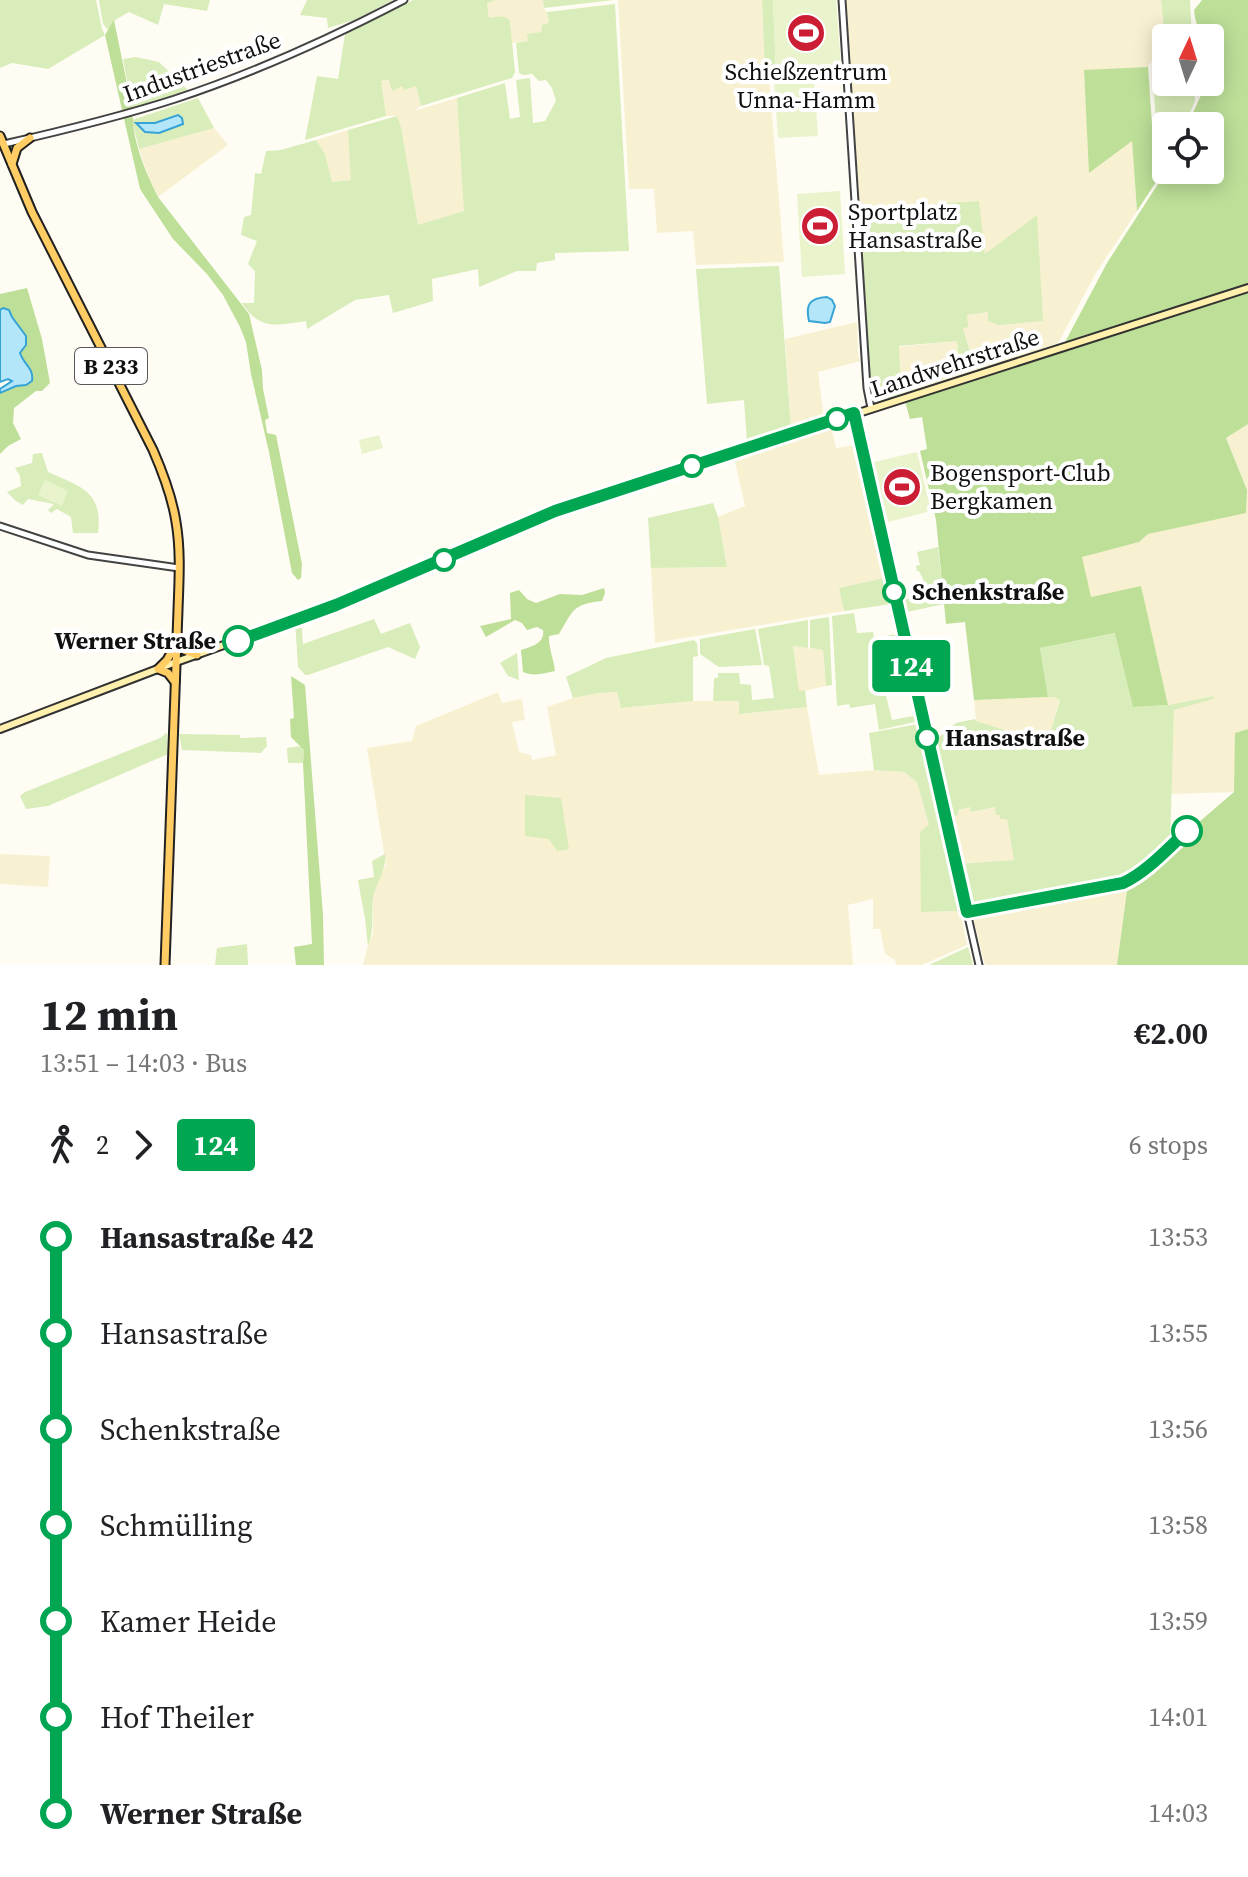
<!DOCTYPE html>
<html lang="en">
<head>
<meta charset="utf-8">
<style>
	body { margin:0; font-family:"Source Serif 4",serif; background:#f6f6f6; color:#202124; height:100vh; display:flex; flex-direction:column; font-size:30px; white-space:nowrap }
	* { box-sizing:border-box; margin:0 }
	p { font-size:26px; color:#757577 }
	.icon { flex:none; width:44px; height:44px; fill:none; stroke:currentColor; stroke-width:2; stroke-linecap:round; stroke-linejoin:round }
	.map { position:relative; height:965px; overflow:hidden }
	.sheet { display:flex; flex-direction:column; background:#fff; flex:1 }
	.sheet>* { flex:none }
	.badge { padding:0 16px; border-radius:6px; font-size:28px; line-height:52px }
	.needle { width:52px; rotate:4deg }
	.controls { position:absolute; left:1152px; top:24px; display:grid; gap:16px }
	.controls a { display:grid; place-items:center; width:72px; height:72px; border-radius:8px; background:#fff; box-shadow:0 4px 20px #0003; font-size:40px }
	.map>.badge { position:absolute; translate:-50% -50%; box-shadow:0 0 0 4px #fff }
	.legs { display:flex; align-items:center; gap:12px; height:88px; padding:0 40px; font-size:26px }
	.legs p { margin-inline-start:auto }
	.overview { display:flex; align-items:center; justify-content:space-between; height:136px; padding:0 40px }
	h1 { font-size:44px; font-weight:700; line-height:60px }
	ul { padding:0 40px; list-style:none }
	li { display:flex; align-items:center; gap:28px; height:96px; font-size:30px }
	li i { display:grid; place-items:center; width:12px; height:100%; margin:0 10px; background:currentColor }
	li i::after { content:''; width:20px; height:20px; margin:-10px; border:6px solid; border-radius:50%; background:#fff }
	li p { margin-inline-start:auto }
	li:first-child i { background:linear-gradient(#0000 50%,currentColor 0) }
	li:last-child i { background:linear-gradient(currentColor 50%,#0000 0) }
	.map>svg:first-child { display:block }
	.farmland { fill:#f8f1d1 }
	.green { fill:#d8edb9 }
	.forest { fill:#bddf98 }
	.pitch { fill:#e9f4cc }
	.water { fill:#b4e6fa; stroke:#36a3d6; stroke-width:2 }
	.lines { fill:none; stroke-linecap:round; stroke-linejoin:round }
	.tertiary-casing { stroke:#434343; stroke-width:9 }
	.secondary-casing { stroke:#323232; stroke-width:10 }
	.primary-casing { stroke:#212121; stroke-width:11 }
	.tertiary { stroke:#fff; stroke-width:5 }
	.secondary { stroke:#fff0ae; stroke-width:6 }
	.primary { stroke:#ffcd63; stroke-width:7 }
	.line-1-casing { stroke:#fff; stroke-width:18 }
	.line-1 { stroke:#00a651; stroke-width:12 }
	.stop-1-dot { fill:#fff; stroke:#00a651; stroke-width:4 }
	.labels { text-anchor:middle; stroke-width:8; stroke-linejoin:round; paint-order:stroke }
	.shield { fill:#fff; stroke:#585858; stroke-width:2 }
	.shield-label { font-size:22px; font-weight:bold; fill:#101010 }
	.street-label { font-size:24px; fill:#101010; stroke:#fff }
	.poi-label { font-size:24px; fill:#101010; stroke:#fff; text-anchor:start }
	.stop-label { font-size:24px; font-weight:bold; fill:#101010; stroke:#fff; text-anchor:start }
</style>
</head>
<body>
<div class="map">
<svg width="1248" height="965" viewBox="0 0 1248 965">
	<rect width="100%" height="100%" fill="#fffcf3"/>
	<g class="farmland">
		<polygon points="496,0 543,0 544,8 547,12 549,24 542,33 528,41 512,43 510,21 489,18 487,3"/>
		<polygon points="618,0 762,0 765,73 769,77 784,262 696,265 693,231 657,233 654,189 629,189"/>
		<polygon points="845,0 1161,0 1165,40 1148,67 1084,71 1090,172 1132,140 1137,211 1096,273 1056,347 901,394 898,347 957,341 959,363 973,360 963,327 967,315 988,312 1037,216 985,255 978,201 860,208"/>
		<polygon points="389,80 402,86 416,86 421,106 413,111 457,98 465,211 418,226 401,127 397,116 386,116 380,82"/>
		<polygon points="214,128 228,145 158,197 150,180 139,149"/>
		<polygon points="348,130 352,180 332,182 325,154 316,140"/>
		<polygon points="857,322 858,357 861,361 818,372 824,419 791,429 785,339"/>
		<polygon points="1248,424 1248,729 1235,733 1235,792 1171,794 1174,710 1213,696 1168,705 1141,587 1090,597 1081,556 1139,542 1148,534 1247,490 1226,438"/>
		<polygon points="831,427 836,448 855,445 884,578 839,588 844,611 655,643 651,568 727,567 718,517 745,506 734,457"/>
		<polygon points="793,646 823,650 826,686 799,692"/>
		<polygon points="498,692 502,703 522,699 525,720 512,722 519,752 531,755 532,760 556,755 547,707 573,698 599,693 617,692 621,708 693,701 739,701 740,714 807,707 819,775 874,770 904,772 917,782 929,825 922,912 960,911 967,945 922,965 896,965 895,960 885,954 880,929 873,929 873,899 848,905 853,965 363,965 368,946 373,934 373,899 378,881 386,865 367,748 412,741 416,726"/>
		<polygon points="1048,697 1055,697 1060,700 1050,733 1038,741 976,721 974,700"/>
		<polygon points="970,807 972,812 996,807 1000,814 1007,818 1014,860 959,864 949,817 957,815 957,810"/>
		<polygon points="0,854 50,856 48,887 0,884"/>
		<polygon points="1128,883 1117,965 985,965 972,913"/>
	</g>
	<g class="green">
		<polygon points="0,0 96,0 102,29 105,35 48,69 12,63 0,68"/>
		<polygon points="99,0 210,0 207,11 164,4 158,25 129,12 115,20 109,31 103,24"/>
		<polygon points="307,0 393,0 354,20 328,28 327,18 300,15"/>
		<path d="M413,0H496L487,3L489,18C498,17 503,14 510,21L515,72L512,78L421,106L416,86L404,90L402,86L392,91L389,80L381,81L386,116L305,140L317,76L338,79L345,34Z"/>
		<polygon points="543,0 614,0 544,8"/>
		<polygon points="762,0 773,0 776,72 765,73"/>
		<polygon points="1161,0 1190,0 1192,38 1166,38 1166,82 1194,82 1195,101 1184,126 1166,126 1166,166 1159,178 1152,58 1165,40"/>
		<path d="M615,4L629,251L555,253V260L537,263L536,271H517L479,287L478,269L432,279L433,301L393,313L389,295L355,300L307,329L306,321C278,325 260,331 242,303H254L255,271L248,264L257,241L241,235L244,217L251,215L255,173L261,174L266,151L281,150L316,140L325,154L332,182L351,180L348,130L397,116L401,127L418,225L464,211L457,98L505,83L510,119L520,117L516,80L530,78L533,123L545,121L556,101L552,88L546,80L539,81L532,74L523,75L519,73L516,43L528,41L527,34L542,32V25L549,23L547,12Z"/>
		<polygon points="136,57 159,62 193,95 133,113 123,59"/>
		<polygon points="198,98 214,128 139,149 132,120"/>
		<path d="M979,201L985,254L1037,215L1043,321L999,325L988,321V312L967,315L968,327L963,328L973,361L959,364L957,341L899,346L901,394C888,399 876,403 869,388L860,208Z"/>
		<polygon points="779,266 791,429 747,443 744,400 707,404 696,269"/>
		<path d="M42,453L48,472C81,487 103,491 98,533H73L71,517L57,509L51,513L48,510L54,504L28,499L23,505L16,501L7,492L21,486L20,476L15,468L32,463L33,454Z"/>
		<polygon points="713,503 718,517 727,567 651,568 648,518"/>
		<polygon points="938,547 944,604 902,613 899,601 925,595 923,579 919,571 917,571 916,566 920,565 917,552"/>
		<polygon points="884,578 891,604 844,611 839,588"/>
		<polygon points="854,613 857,633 873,632 874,638 897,634 904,658 878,663 892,720 918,715 919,721 879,730 875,704 850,708 849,704 837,706 832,616"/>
		<polygon points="829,617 832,685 826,686 823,650 810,648 810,620"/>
		<polygon points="301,618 303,644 374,619 381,634 410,623 420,647 415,659 388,647 308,675 305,675 298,667 295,620"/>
		<polygon points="808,620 808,648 793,646 799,691 805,690 807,707 739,714 739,701 713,701 714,678 718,678 718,673 739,673 740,684 751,685 752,700 774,698 769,666 764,665 758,629"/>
		<polygon points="755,629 762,665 719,667 700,654 700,639"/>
		<polygon points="1116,633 1133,707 1168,705 1214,696 1213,699 1174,710 1170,846 1127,880 970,911 959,864 1014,860 1007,819 1000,819 1000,815 996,815 995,807 971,812 970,807 958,810 958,815 949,817 932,743 956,723 975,719 976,721 1039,741 1050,733 1060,701 1055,697 1048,697 1040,648"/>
		<polygon points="694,640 697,643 698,656 693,657 693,701 621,708 617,692 599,693 573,698 566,677 606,658"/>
		<polygon points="517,653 519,680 508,676 500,663"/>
		<polygon points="918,724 960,911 921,912 920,832 929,825 917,782 904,772 874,770 869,733"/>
		<polygon points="167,733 168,754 48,806 26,809 20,796 25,792 160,738"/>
		<polygon points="179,734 240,735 240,738 266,737 267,746 261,753 182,750"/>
		<polygon points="301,746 304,750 303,763 288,763 287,748"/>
		<polygon points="525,795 561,798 569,849 557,851 549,839 525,836"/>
		<path d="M385,854C387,870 376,882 373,899C371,917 375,928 368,946L365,919L358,880L374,877L372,861Z"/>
		<polygon points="247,944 248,965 215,965 217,948"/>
		<polygon points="968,947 973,965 929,965"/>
	</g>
	<g class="forest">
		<path d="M1202,0H1248V283L1064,344L1107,263L1167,170H1210V126H1187L1207,82H1210V76L1220,53L1210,42V38H1206C1198,30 1195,21 1194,10Z"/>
		<path d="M114,20L133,113C131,139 147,175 158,197L249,314L262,370L263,389L269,418L265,420L267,433L276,435L302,564L301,578L298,580L292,573L269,452L251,374L246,342L240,327L223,295L207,274L173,239L140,189L105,35Z"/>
		<polygon points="1148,67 1156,182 1137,211 1132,141 1089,173 1084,70"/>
		<polygon points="27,288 42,339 50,383 42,391 36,391 14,408 13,423 21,439 8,446 0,454 0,393 16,386 23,363 20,352 26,336 15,322 9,310 3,308 0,310 0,294"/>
		<polygon points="1248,293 1248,424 1226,438 1247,490 1246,513 1148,534 1139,542 1082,557 1091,597 1141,586 1168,705 1133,707 1115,633 1040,648 1048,697 974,700 965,622 946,624 936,520 920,451 927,449 922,417 910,419 904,398"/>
		<path d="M604,588L605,593L602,601C572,604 573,611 559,634L549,636C548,645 554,661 555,671C545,673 533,677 523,672L521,650C532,647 545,643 543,630L537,627L527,630L522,623L515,620L486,637L480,626L511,619L510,593L519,590L527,599L536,603L560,594L582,595Z"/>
		<polygon points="291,676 305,685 323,915 324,965 296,965 294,947 312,944 303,763 304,750 291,737 290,719 294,718"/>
		<polygon points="1248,729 1248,965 1117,965 1128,883 1234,792 1235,733"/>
	</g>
	<g class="pitch">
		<polygon points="773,0 836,0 841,66 776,72"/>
		<polygon points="814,78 818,136 778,138 774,81"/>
		<polygon points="840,191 845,274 802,277 797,194"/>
		<polygon points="379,435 383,448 362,454 359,440"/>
		<polygon points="917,452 931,511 888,522 874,462"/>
		<polygon points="45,480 68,491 62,506 38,495"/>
	</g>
	<g class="water">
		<polygon points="178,115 182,118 183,124 159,133 145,132 136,123 155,123"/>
		<path d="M827,297L832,300L835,306L830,322L825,323L809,321C805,304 810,298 827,297Z"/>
		<path d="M3,308L9,310L12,317L26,336V345L20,353C24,365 34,368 32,381L26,385L16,386L0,393V389L12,381L8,379L0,382V310Z"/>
	</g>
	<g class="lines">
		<g class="tertiary-casing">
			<g id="tertiary">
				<polyline points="842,0 867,388 871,408"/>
				<path d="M4,144C61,131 119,117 175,99C254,73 331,38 404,0"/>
				<polyline points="854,413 979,965"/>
				<polyline points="0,526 88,555 179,568"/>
			</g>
		</g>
		<g class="secondary-casing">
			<polyline id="secondary" points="0,729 176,662 336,605 572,505 1248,288"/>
		</g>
		<g class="primary-casing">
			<g id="primary">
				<path d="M0,136L32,212L153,450C163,473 172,496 176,522C181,551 179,581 178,610L165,965"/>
				<polyline points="12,164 17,148 30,138"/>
				<polyline points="177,642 184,650 197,655"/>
				<polyline points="175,682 168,673 158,669 167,660 176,644"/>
			</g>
		</g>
		<use href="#tertiary" class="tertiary"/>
		<use href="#secondary" class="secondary"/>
		<use href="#primary" class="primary"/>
	</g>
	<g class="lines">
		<g class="line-1-casing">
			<path id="line-1" d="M238,641L336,605L555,511L854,413L967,912L1123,883C1147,872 1167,849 1187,831"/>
		</g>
		<use href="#line-1" class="line-1"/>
	</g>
	<defs>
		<g id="stadium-disc" transform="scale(2)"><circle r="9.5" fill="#cb1e34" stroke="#fff"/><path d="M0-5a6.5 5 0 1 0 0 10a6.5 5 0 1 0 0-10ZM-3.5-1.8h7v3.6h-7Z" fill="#fff"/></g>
	</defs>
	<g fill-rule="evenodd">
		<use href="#stadium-disc" x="806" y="33"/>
		<use href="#stadium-disc" x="820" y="226"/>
		<use href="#stadium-disc" x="902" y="487"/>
	</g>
	<g class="stop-1-dot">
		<circle cx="837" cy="419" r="10"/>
		<circle cx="692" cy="466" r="10"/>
		<circle cx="444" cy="560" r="10"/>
		<circle cx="894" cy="592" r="10"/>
		<circle cx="238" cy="641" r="14"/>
		<circle cx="927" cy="738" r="10"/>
		<circle cx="1187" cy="831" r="14"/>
	</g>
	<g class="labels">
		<rect class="shield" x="75" y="348" width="72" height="36" rx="6"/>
		<g class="shield-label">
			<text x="111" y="374">B 233</text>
		</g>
		<g class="street-label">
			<text transform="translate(202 67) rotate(-20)" y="8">Industriestraße</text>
			<text transform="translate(955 363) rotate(-18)" y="8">Landwehrstraße</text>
		</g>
		<g class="poi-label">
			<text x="806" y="80" text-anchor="middle">Schießzentrum<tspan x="806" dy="28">Unna-Hamm</tspan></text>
			<text x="848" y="220">Sportplatz<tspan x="848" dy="28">Hansastraße</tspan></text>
			<text x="930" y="481">Bogensport-Club<tspan x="930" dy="28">Bergkamen</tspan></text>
		</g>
		<g class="stop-label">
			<text x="912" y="600">Schenkstraße</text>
			<text x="216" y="649" text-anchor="end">Werner Straße</text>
			<text x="945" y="746">Hansastraße</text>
		</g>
	</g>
</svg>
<div class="controls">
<a><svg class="needle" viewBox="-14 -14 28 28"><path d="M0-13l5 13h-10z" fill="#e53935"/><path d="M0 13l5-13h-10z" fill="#757577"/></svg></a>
<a><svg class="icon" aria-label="locate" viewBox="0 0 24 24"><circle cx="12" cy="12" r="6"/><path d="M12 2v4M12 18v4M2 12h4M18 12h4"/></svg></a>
</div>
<b class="badge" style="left:911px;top:666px;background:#00a651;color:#fff">124</b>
</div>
<section class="sheet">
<div class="overview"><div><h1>12 min</h1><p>13:51 – 14:03 · Bus</p></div><b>€2.00</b></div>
<div class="legs"><svg class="icon" aria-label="walk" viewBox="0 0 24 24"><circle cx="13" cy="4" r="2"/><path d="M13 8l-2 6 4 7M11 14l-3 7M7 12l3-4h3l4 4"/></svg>2<svg class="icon" aria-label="forward" viewBox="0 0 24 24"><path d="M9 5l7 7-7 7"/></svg><b class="badge" style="background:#00a651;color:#fff">124</b><p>6 stops</p></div>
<ul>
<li><i style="color:#00a651"></i><b>Hansastraße 42</b><p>13:53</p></li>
<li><i style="color:#00a651"></i><span>Hansastraße</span><p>13:55</p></li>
<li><i style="color:#00a651"></i><span>Schenkstraße</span><p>13:56</p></li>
<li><i style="color:#00a651"></i><span>Schmülling</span><p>13:58</p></li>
<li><i style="color:#00a651"></i><span>Kamer Heide</span><p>13:59</p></li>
<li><i style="color:#00a651"></i><span>Hof Theiler</span><p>14:01</p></li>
<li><i style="color:#00a651"></i><b>Werner Straße</b><p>14:03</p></li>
</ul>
</section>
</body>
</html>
